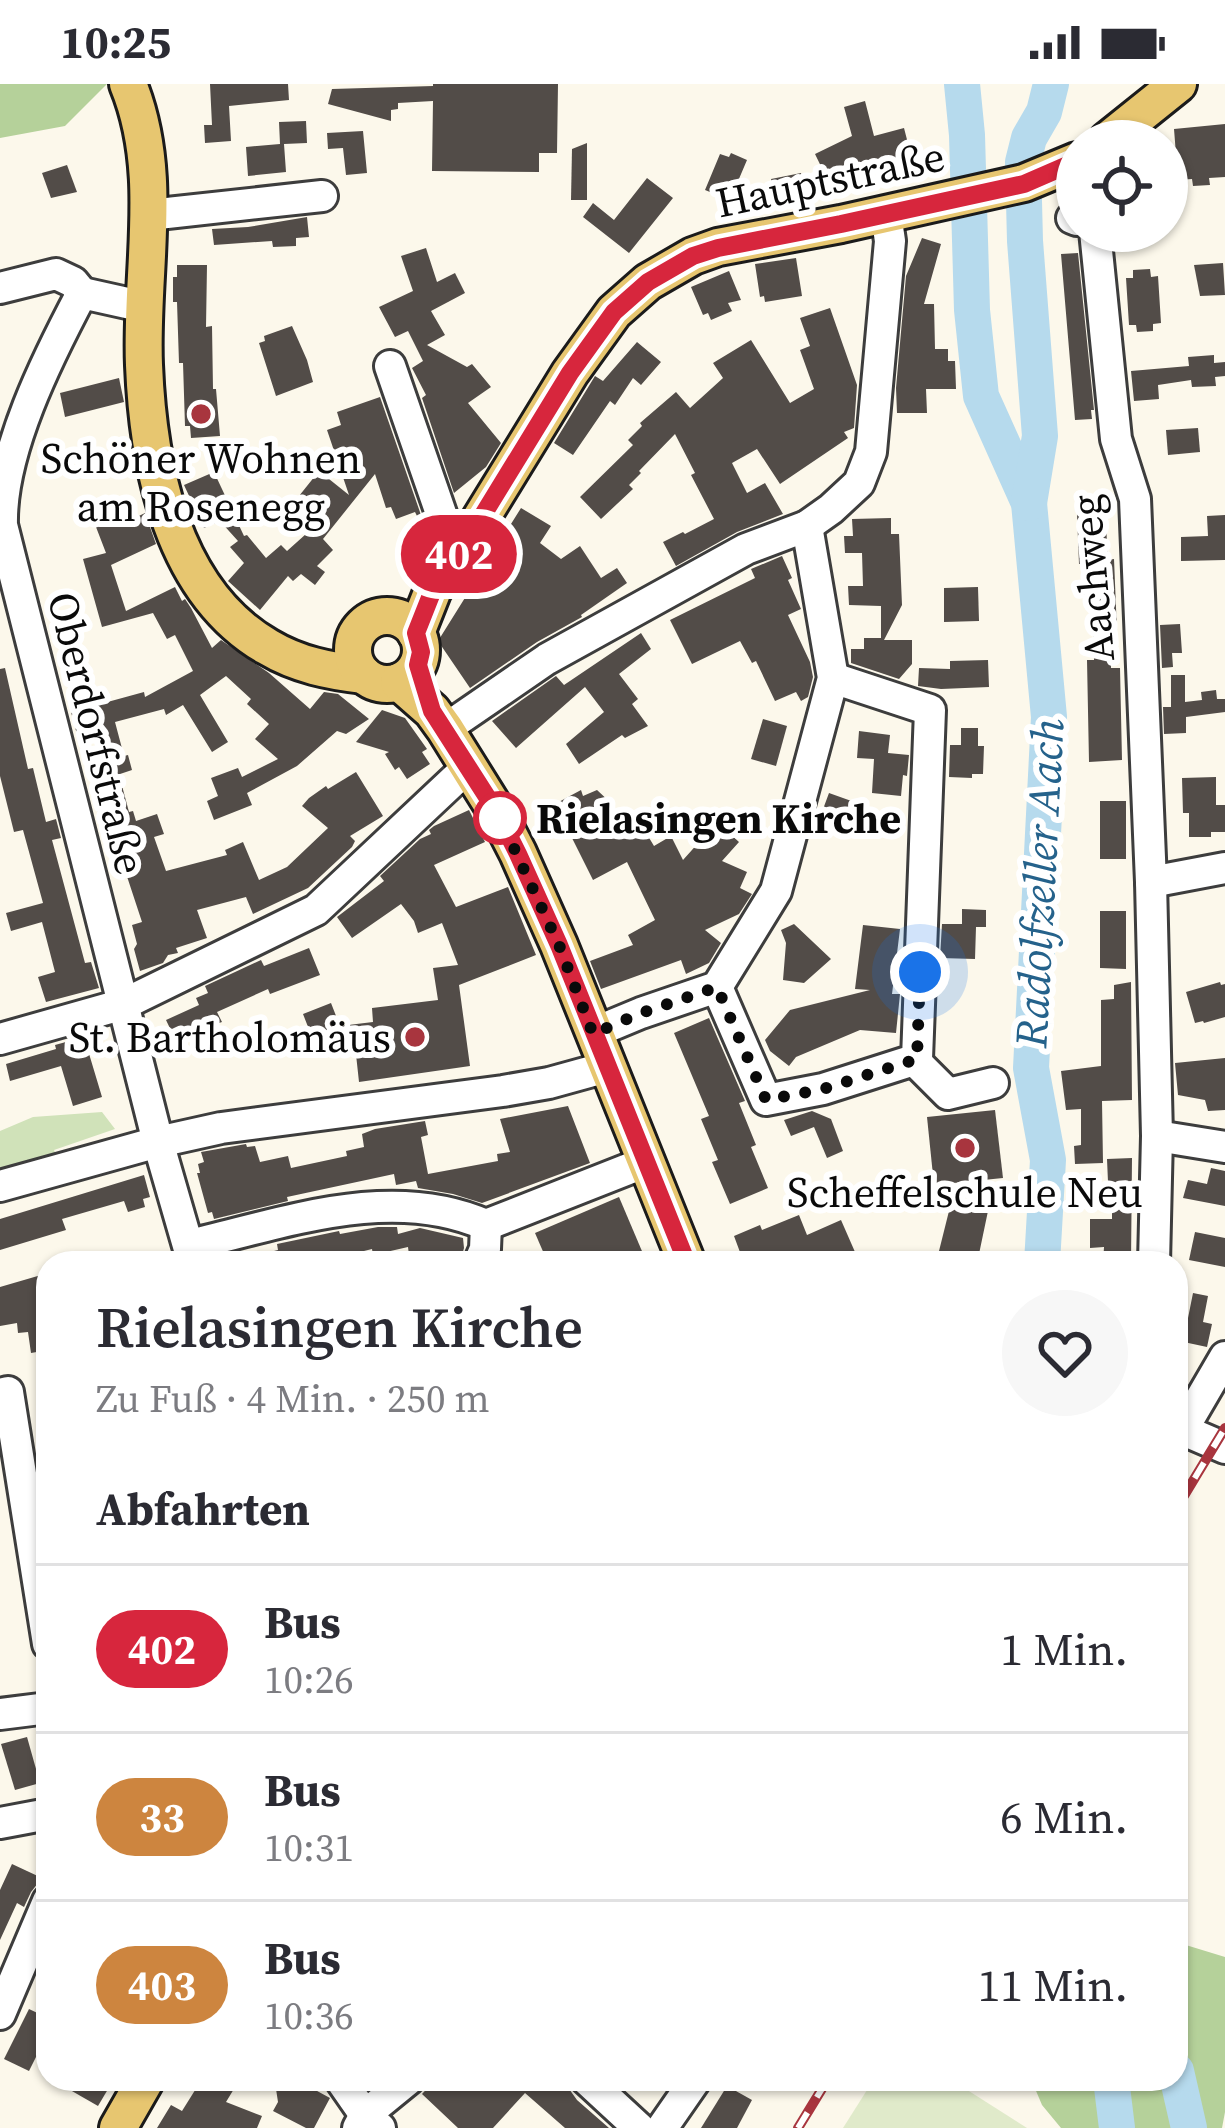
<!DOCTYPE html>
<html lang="de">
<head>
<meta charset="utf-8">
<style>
	body { margin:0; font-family:"Source Serif 4",serif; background:#f7f7f7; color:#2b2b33; height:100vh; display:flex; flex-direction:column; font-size:45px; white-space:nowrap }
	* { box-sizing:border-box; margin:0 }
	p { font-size:39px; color:#7c7c81 }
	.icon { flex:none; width:66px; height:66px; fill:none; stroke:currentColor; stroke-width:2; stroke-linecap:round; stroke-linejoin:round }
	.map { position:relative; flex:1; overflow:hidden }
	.side { position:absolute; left:36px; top:1167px; width:1152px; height:840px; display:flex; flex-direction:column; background:#fff; border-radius:36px; box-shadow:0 3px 9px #0004 }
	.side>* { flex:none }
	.badge { padding:0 24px; border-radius:39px; font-size:42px; line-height:78px }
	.fabs { position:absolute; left:1056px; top:36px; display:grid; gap:24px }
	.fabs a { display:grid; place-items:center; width:132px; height:132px; border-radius:50%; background:#fff; box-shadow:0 3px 9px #0004; font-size:60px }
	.you { position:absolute; width:60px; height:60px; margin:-30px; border:9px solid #fff; border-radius:50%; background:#1a73e8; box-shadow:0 0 0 18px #1a73e833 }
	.map>.badge { position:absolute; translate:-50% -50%; box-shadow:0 0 0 6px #fff }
	h2 { padding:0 60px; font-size:45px; line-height:108px }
	.round { display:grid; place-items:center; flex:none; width:126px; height:126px; border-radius:63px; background:#f7f7f7 }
	.headline { display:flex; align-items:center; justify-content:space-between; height:204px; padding:0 60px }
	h1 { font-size:57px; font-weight:600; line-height:90px }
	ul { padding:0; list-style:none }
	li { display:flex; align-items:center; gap:36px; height:168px; padding:0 60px; border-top:3px solid #e1e1e2 }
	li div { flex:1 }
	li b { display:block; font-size:45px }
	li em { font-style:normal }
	li .badge { min-width:132px; font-weight:700; text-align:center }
	.status { display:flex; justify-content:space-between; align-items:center; height:84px; padding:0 60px; background:#fff; direction:ltr }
	.status svg { height:33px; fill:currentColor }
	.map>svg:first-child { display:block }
	.green { fill:#d0e2b9 }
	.forest { fill:#b5d19a }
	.pitch { fill:#e0eaca }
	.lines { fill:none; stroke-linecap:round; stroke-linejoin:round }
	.river { stroke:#b6daed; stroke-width:36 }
	.building { fill:#524c48 }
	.minor-casing { stroke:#3d3d3d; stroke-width:36 }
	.major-casing { stroke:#1b1b1b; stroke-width:42 }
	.minor { stroke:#fff; stroke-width:30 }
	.major { stroke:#e7c670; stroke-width:36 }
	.rail-casing { stroke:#a8353e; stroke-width:10 }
	.rail { stroke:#fff; stroke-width:6; stroke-dasharray:18; stroke-linecap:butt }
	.line-casing { stroke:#fff; stroke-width:27 }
	.line { stroke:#d7263d; stroke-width:18 }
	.walk { stroke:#0a0a0a; stroke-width:12; stroke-dasharray:0 21.6 }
	.poi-dot { fill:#a8353e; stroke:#fff; stroke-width:4.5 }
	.stop-dot { fill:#fff; stroke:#d7263d; stroke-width:6 }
	.labels { text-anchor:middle; stroke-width:12; stroke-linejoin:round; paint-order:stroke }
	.street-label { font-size:42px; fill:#0a0a0a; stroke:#fff }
	.poi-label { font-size:42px; fill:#0a0a0a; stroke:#fff }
	.stop-label { font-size:42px; font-weight:bold; fill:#0a0a0a; stroke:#fff; text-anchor:start }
	.water-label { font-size:45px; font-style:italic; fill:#25628b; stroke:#fff }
</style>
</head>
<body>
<div class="status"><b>10:25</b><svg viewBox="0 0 49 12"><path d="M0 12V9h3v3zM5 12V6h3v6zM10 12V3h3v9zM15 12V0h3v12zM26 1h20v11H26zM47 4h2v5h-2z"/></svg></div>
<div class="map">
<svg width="1225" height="2044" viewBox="0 0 1225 2044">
	<rect width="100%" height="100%" fill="#fcf8eb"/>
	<polygon class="green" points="102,1028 115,1045 54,1066 58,1075 0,1091 0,1047 33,1033"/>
	<g class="forest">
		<polygon points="0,0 107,0 65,42 0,54"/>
		<polygon points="1176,1858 1225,1873 1225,2028 1222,2044 1061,2044 1042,2021 1031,1995 1176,1995"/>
	</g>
	<polygon class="pitch" points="874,1995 950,1995 1027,2044 843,2044"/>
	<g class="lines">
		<g class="river">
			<polyline points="962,0 967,51 972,226 981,312 1029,419 1049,633 1031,984 1048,1076 1042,1179"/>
			<polyline points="1029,419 1040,352 1025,157 1023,78 1029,54 1044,28 1051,0"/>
			<polyline points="1176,1987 1189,2044"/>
			<polyline points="1111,1995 1117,2044"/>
		</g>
	</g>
	<g class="building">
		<polygon points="210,0 288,0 289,16 229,22 231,57 205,59 204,41 212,41"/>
		<polygon points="433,0 558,0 557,69 539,69 539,88 432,87 433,17 398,19 398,25 391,26 391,37 328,20 332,5 433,2"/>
		<polygon points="865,17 874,52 904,44 913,79 881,86 834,109 815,70 852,52 844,23"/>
		<polygon points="306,37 307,59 284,60 286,88 248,92 246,63 280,60 279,38"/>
		<polygon points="1225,40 1225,93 1209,94 1210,101 1193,102 1192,95 1178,96 1174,45"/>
		<polygon points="363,47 367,89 346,91 343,64 328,65 327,49"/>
		<polygon points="587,59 587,116 571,116 572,65"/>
		<polygon points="731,69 747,76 730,116 705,106 720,70 729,73"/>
		<polygon points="67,81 77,108 51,114 42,89"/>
		<polygon points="801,89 806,115 777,121 771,95"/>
		<polygon points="647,94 673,114 629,169 583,133 593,119 614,136"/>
		<polygon points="307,133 309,153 296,154 296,162 273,163 272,157 214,161 212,145 248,143"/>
		<polygon points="922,154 941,160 924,220 934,220 935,265 948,265 948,277 955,277 956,305 926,305 927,329 897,329 896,304 906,192"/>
		<polygon points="426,164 437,198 455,189 465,209 431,227 445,251 427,261 467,283 472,280 491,303 468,319 501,359 486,383 454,409 422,314 426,311 412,284 423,277 408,247 395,253 379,223 413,207 401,172"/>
		<polygon points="1078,169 1094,326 1091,326 1092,335 1075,336 1061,170"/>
		<polygon points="796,174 802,212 765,218 764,212 760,213 755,180"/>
		<polygon points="1223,179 1225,211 1200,212 1194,181"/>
		<polygon points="177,181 207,181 206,243 212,242 213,305 216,305 220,352 191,354 190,342 185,342 183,279 179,279 177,218 173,218 173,193 177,193"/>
		<polygon points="1150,185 1151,193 1158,192 1161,239 1153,240 1153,247 1137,248 1136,241 1129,241 1126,194 1133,194 1133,186"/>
		<polygon points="729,187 741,216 728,219 732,227 711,236 708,229 703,231 691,203"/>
		<polygon points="830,224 857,301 854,344 844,348 848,354 780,400 757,365 732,379 747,409 765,399 783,430 737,448 676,482 663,458 683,448 685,450 714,435 691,391 695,389 675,350 639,387 641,389 629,401 633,405 601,435 580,413 633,361 628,356 642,342 640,339 676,308 690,324 723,294 713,279 751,256 790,319 814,305 800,266 810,262 800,234"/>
		<polygon points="292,242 307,276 313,298 276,312 259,259 265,257 264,252"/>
		<polygon points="637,258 661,278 641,301 633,294 615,321 610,317 573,371 554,359 595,292 603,297"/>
		<polygon points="1214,271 1214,279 1225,278 1225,292 1215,293 1216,302 1192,303 1191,296 1158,301 1159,315 1134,317 1131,287 1189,282 1188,273"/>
		<polygon points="119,294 124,318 65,333 60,309"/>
		<polygon points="380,313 421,431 417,432 415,428 396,435 391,423 386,424 375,390 323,455 333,466 317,482 325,488 315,501 301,490 293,497 288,492 260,526 228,497 244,479 230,463 238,457 220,437 204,444 184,401 214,388 244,452 247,451 266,474 281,461 287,467 316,441 291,422 319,387 349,411 327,346 341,341 337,328"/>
		<polygon points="1198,344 1200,368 1168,371 1166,346"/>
		<polygon points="112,419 120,441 145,429 156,460 111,481 126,527 175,503 182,517 185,515 191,524 212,564 221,556 269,589 310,625 324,608 338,610 369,635 346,650 337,647 297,682 247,709 252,721 214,736 207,717 218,712 211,694 238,684 242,693 278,675 255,655 269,640 247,620 251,615 226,592 200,611 228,658 212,668 183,621 166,631 164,625 115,638 124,672 128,671 132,686 105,695 94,654 79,658 71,628 144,608 145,613 193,587 175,551 167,555 153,529 102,543 83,475 106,469 91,430"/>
		<polygon points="521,424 551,442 540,459 561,475 580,462 601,494 617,484 627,499 581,531 582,533 537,558 470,604 438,557"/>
		<polygon points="1094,429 1095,442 1106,441 1108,476 1114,475 1117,548 1110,548 1111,584 1120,584 1122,676 1089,678 1087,576 1094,576 1093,538 1090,538 1089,512 1084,512 1083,480 1079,480 1077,430"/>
		<polygon points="1225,431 1225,476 1181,477 1181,453 1208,452 1207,432"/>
		<polygon points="891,434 891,450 899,450 902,521 884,556 912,556 912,580 899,595 851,579 851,565 864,565 864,554 881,554 881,522 849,521 848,502 863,502 862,469 845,469 844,452 853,452 852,435"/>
		<polygon points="782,472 792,494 788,496 801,525 788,531 810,578 813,593 808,613 801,617 796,608 775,617 756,577 752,579 740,557 692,580 670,536 755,494 751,485"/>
		<polygon points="978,503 979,537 944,538 944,504"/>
		<polygon points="1180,540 1182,569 1172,569 1173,583 1162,584 1160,541"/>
		<polygon points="641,549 651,565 619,590 638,615 632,620 648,642 625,654 622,651 579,680 566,660 604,628 585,603 516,664 492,637 556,592 564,601"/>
		<polygon points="988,576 989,603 941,605 918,602 919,584 950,585 950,577"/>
		<polygon points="5,584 28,685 33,684 46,738 56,735 61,754 52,756 85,879 91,878 99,904 46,918 38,893 55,888 42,838 11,847 6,829 43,819 23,746 14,748 0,692 0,585"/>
		<polygon points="1171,591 1185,591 1185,618 1202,616 1201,608 1216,606 1217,615 1225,615 1225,628 1186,633 1186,649 1164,650 1163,623 1171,623"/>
		<polygon points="382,626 405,634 427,665 422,668 430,680 407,695 399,683 395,686 385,670 389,668 356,658"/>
		<polygon points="763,635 787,642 776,682 751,675"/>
		<polygon points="961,644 978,644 978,662 984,662 983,690 972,690 972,694 949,693 950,661 961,661"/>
		<polygon points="859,647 890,651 888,669 909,671 907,692 903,691 901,712 872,709 874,675 857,674"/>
		<polygon points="356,688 383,732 350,752 355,757 352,763 308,804 253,830 246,813 197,826 207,854 176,864 178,869 168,871 163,879 140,887 134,865 137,860 132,841 142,838 114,753 105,756 92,706 121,698 129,728 133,727 136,737 157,730 164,750 154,753 166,787 227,771 225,766 243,758 259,796 287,783 328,744 302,722 309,714 326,702 328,705"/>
		<polygon points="1216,693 1216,721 1225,721 1225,748 1211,748 1211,753 1189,753 1189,729 1183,729 1182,694"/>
		<polygon points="581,706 583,712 597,706 612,720 621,736 627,734 639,750 644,754 648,752 654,762 671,752 683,776 717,738 739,758 722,777 747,788 740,804 752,810 739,830 705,846 721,859 709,879 686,890 681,876 601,905 590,877 633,861 628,851 655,836 627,778 593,796 555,720"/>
		<polygon points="829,709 857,719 850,741 845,739 843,744 819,736"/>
		<rect x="1100" y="717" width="26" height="58"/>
		<polygon points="469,726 485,758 434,781 456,823 508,803 536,871 459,901 470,982 359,998 354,952 317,966 303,930 331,919 340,942 373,938 372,924 438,916 433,884 458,881 442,839 418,849 414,837 401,820 352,854 337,833 384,797 380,792 420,755 431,750 429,746 434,742"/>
		<polygon points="962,825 986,826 986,843 976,843 975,875 940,874 942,840 962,840"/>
		<polygon points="1100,827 1126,827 1126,885 1100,884"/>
		<polygon points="794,840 831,875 804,899 783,896 786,859 781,846"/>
		<polygon points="863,841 900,845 892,910 900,910 896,949 860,946 796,973 789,982 770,967 765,956 790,926 870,906 855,905"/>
		<polygon points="309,864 320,891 270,910 268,905 217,928 222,938 216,940 223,957 202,967 195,951 177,959 166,936 199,921 196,914 208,909 205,902 261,876 264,882"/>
		<polygon points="1131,898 1132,1016 1102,1017 1103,1079 1075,1080 1074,1062 1081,1061 1081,1025 1066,1026 1061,987 1101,982 1101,916 1114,915 1114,901"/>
		<polygon points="1220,898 1221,901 1225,900 1225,933 1204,939 1203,937 1195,939 1186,908"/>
		<polygon points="709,934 745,1017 739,1019 756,1061 751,1063 768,1104 730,1120 712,1078 718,1076 701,1035 709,1032 674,949"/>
		<polygon points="84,953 102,1013 73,1022 61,982 10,997 6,980 56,965 55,961"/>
		<polygon points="1225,974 1225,1026 1208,1027 1205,1016 1178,1011 1175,979"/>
		<polygon points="568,1022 590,1079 482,1119 453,1110 418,1104 416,1097 396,1101 394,1090 287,1113 288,1117 214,1135 212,1128 208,1129 197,1089 200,1089 198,1080 204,1078 201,1068 246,1060 247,1063 255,1062 260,1078 288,1072 291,1084 347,1072 346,1067 364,1063 362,1050 375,1045 425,1037 428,1051 421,1053 428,1090 498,1077 497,1070 510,1068 500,1035"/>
		<polygon points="995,1026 1003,1094 934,1101 927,1033"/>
		<polygon points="812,1027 831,1035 843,1067 827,1074 814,1043 791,1052 784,1036"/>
		<polygon points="1132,1074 1131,1179 1103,1179 1104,1163 1090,1164 1090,1135 1112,1135 1112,1098 1108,1098 1107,1075"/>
		<polygon points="1211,1084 1225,1087 1225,1122 1183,1114 1188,1096 1207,1100"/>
		<polygon points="144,1091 150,1113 143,1115 145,1123 128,1128 124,1117 62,1135 66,1146 0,1166 0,1135"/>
		<polygon points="619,1113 647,1179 548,1179 535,1149"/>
		<polygon points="951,1119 988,1127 979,1170 962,1167 959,1179 936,1179"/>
		<polygon points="799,1131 807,1151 841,1136 855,1168 829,1179 744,1179 734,1152 760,1141 762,1146"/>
		<polygon points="378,1143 397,1143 398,1150 420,1144 463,1154 464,1164 460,1179 410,1179 408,1163 373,1171 372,1165 316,1179 250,1179 250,1173 278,1166 277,1160 339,1147 340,1150"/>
		<polygon points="1195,1148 1225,1154 1225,1183 1189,1176"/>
		<polygon points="48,1189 48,1266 31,1269 28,1248 18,1249 17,1239 0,1242 0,1203"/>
		<polygon points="1193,1209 1208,1212 1203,1238 1212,1240 1207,1263 1179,1257 1181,1249 1176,1248 1176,1231 1188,1234"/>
		<polygon points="27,1653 40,1699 15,1706 1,1660"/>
		<polygon points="12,1780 42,1794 31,1808 24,1823 17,1819 0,1856 0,1806"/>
		<polygon points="29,1925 48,1934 48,1949 29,1987 4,1975"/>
		<polygon points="51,1995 114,1995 98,2022"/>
		<polygon points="202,1995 240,1995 226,2018 262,2032 257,2044 157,2044 171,2021 182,2027"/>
		<polygon points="281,1995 295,1995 330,2014 314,2044 306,2044 273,2027 278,2018 276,2005"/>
		<polygon points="436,1995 562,1995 577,2016 609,2044 565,2044 525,2009 493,2044 458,2044 422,2010"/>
		<polygon points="727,2002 752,2016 737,2044 701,2044"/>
	</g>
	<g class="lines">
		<g class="minor-casing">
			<g id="minor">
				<polyline points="149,131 322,112"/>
				<polyline points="1072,134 1077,136"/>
				<polyline points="1095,147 1116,355 1135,415 1151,798 1157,1052 1154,1179"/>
				<polyline points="0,204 56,190 73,198 82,209"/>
				<path d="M82,209C48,273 0,368 2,441L158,1058L193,1179"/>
				<polyline points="82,209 145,223"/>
				<polyline points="390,282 445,441 459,470"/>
				<polyline points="445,645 547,575 746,465 807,442 831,425 859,399 871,368 890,157 886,130"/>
				<polyline points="1151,798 1225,784"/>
				<polyline points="717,903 766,1016 823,1005 917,975 930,626 833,594"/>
				<polyline points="593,949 641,929 717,903 776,807 833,594 807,442"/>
				<polyline points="0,955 124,920 316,826 468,683"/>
				<polyline points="914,976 948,1010 993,999"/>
				<polyline points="1157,1052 1225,1063"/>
				<polyline points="0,1102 158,1058 221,1044 503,1007 549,999 607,983"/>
				<path d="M189,1161C285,1139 391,1099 486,1141L646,1078"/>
				<polyline points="479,1179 485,1165 486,1141"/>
				<polyline points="0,1310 8,1308 48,1560"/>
				<polyline points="1176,1343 1225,1364"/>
				<polyline points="1183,1345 1225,1273"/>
				<polyline points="0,1630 48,1624"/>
				<polyline points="0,1739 48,1730"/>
				<polyline points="0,1930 48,1817"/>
				<polyline points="340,1995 365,2031 380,2044"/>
				<polyline points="586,1995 639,2044"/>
				<polyline points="358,2044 365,2031 409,1995"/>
				<polyline points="662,2044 696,1995"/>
			</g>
		</g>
		<g class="major-casing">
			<g id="major">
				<path d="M128,0C165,90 140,186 144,281C148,382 172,508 268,563C298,581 330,587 364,591"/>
				<polyline points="1107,57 1178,0"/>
				<circle cx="387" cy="566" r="34"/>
				<polyline points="416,549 433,506 459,470 570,289 614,228 648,198 693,172 718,163 841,140 1024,99 1077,77"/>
				<polyline points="399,598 432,627 445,645 498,730 518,769 559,861 687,1179"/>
				<polyline points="118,2044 146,1995"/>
			</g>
		</g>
		<use href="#minor" class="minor"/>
		<use href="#major" class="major"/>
		<g class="rail-casing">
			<g id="rail">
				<polyline points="1176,1425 1225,1344"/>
				<polyline points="798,2044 828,1995"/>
			</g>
		</g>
		<use href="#rail" class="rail"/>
	</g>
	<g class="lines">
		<g class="line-casing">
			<polyline id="line" points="687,1179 559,861 518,770 498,730 432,627 418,581 421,568 416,549 433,506 459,470 570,289 614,228 648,198 693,172 718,164 841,140 1024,100 1077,77"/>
		</g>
		<use href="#line" class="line"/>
		<polyline class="walk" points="500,734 498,730 559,861 593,950 641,929 717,903 766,1016 823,1005 917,975 920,888"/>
	</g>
	<g class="poi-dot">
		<circle cx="201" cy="330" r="12"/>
		<circle cx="415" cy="953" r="12"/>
		<circle cx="965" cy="1064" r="12"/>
	</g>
	<circle class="stop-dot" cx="500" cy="734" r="24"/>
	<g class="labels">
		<g class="street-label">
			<text transform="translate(830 95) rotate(-12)" y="15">Hauptstraße</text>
			<text transform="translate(1092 494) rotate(-95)" y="15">Aachweg</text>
			<text transform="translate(97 649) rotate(76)" y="15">Oberdorfstraße</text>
		</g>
		<g class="poi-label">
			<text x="201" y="389">Schöner Wohnen<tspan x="201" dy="48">am Rosenegg</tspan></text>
			<text x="391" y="968" text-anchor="end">St. Bartholomäus</text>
			<text x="965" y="1123">Scheffelschule Neu</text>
		</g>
		<g class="stop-label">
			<text x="536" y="749">Rielasingen Kirche</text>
		</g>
		<g class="water-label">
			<text transform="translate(1039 799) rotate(-87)" y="16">Radolfzeller Aach</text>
		</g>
	</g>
</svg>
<div class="fabs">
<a><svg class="icon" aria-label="locate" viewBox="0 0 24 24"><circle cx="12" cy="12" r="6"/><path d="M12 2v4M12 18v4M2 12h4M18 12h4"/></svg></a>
</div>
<div class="you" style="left:920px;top:888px"></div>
<b class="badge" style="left:459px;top:470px;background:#d7263d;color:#fff">402</b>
<section class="side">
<div class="headline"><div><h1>Rielasingen Kirche</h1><p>Zu Fuß · 4 Min. · 250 m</p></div><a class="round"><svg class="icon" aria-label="heart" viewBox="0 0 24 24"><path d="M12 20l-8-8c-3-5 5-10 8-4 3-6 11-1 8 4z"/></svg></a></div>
<h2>Abfahrten</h2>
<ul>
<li><span class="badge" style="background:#d7263d;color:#fff">402</span><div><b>Bus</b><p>10:26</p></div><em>1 Min.</em></li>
<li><span class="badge" style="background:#cd853f;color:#fff">33</span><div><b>Bus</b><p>10:31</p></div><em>6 Min.</em></li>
<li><span class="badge" style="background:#cd853f;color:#fff">403</span><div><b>Bus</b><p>10:36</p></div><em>11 Min.</em></li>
</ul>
</section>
</div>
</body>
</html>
